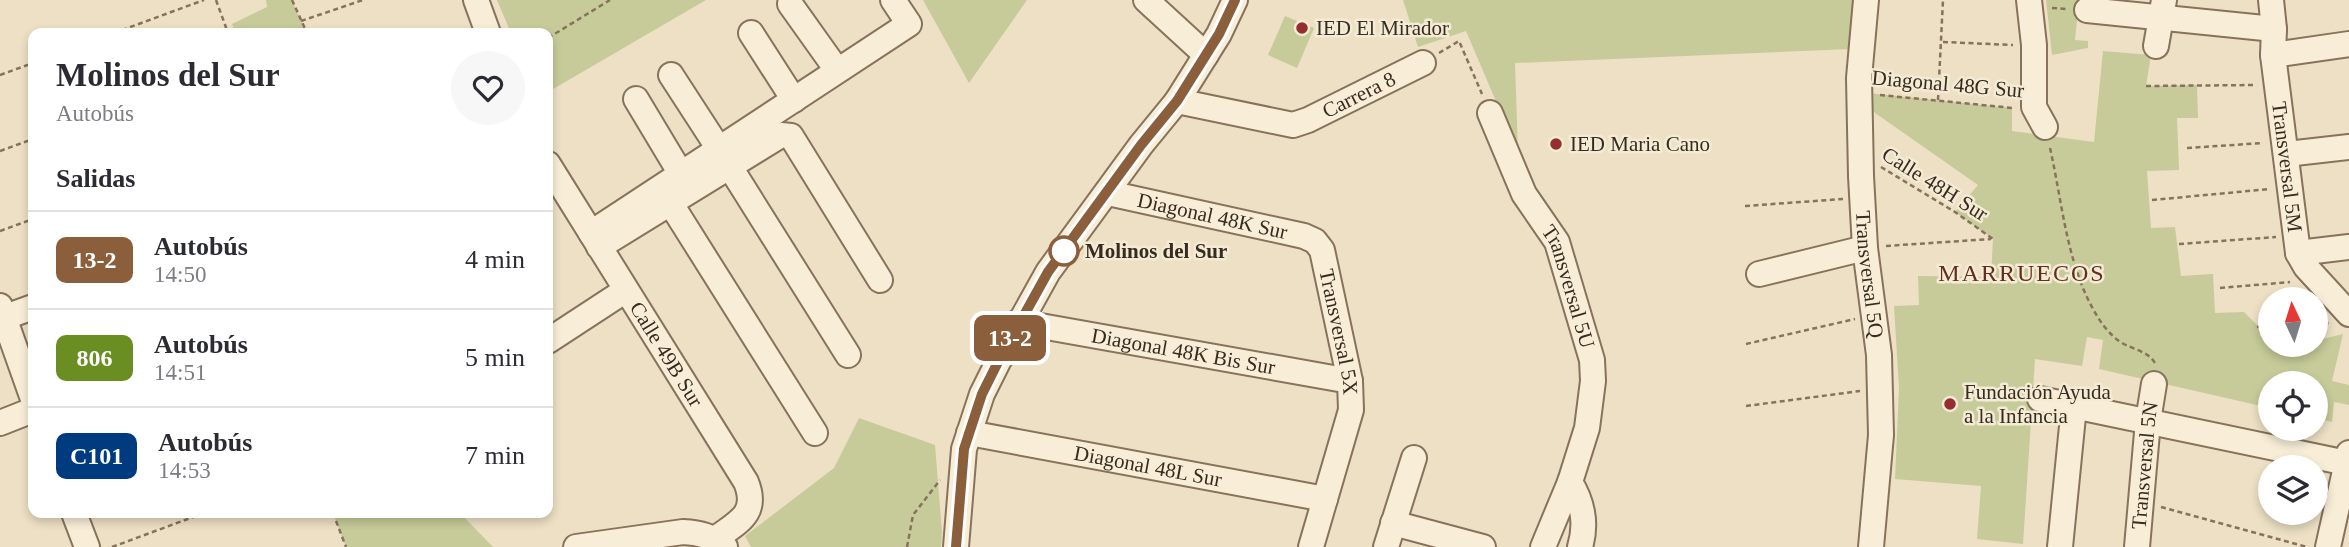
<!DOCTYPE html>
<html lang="es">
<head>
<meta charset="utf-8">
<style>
	body { margin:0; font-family:Georgia,serif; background:#f7f7f7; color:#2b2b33; height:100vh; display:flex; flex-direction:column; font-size:26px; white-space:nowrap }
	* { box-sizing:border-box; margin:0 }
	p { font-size:23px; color:#7c7c81 }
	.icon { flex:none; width:38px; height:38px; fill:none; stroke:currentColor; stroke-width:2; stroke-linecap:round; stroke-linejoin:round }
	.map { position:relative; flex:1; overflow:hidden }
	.details { position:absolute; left:28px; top:28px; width:525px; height:490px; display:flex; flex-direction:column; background:#fff; border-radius:14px; box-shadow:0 4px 10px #0003 }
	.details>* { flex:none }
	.badge { padding:0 14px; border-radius:10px; font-size:24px; line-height:46px }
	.needle { width:46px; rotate:356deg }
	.fabs { position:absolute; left:2258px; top:287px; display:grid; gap:14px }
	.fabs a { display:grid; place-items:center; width:70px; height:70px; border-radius:50%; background:#fff; box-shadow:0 4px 10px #0003; font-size:35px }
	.map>.badge { position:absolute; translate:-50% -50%; box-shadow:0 0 0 4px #fff }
	h2 { padding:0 28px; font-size:26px; line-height:63px }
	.round { display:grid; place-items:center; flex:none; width:74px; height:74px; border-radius:37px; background:#f7f7f7 }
	.head { display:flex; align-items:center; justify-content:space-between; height:119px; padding:0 28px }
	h1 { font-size:33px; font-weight:600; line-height:52px }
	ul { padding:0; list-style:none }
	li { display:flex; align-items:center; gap:21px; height:98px; padding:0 28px; border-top:2px solid #e1e1e2 }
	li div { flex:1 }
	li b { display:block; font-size:26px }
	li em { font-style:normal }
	li .badge { min-width:77px; font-weight:700; text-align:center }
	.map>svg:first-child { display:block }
	.green { fill:#c6cb99 }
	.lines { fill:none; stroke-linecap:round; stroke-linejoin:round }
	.minor-casing { stroke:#87725c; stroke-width:28 }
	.path { stroke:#87725c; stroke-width:2.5; stroke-dasharray:5 3.5; stroke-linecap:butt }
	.minor { stroke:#f8eed8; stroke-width:24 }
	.line-casing { stroke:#fff; stroke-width:16 }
	.line { stroke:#8b5e3c; stroke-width:10 }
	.poi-dot { fill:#942e31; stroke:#f4ebd5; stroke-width:2.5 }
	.stop-dot { fill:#fff; stroke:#8b5e3c; stroke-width:3.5 }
	.labels { text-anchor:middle; stroke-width:5; stroke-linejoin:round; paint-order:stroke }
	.poi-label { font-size:21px; fill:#382b1f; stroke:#f4ebd5; text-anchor:start }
	.street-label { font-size:21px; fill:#382b1f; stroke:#f4ebd5 }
	.stop-label { font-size:21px; font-weight:bold; fill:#382b1f; stroke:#f4ebd5; text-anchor:start }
	.quarter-label { font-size:24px; letter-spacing:2px; fill:#632d20; stroke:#f4ebd5 }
</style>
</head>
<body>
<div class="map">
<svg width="2349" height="547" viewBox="0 0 2349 547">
	<rect width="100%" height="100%" fill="#ede0c5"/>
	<g class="green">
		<polygon points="266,0 292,0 306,33 236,33 232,24 267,7"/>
		<polygon points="497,0 706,0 548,92 548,33 511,33"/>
		<polygon points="923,0 1027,0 969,83"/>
		<polygon points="1403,0 1856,0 1851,49 1515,63 1518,153 1466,31 1418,47"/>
		<polygon points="2046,0 2079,0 2075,40 2088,41 2088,48 2052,55"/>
		<polygon points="1285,16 1314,28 1297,68 1268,55"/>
		<polygon points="2103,51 2151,55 2146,86 2197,85 2198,118 2177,118 2179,170 2147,171 2151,228 2175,227 2181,276 2213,274 2215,313 2244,312 2270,338 2270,345 2277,345 2281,349 2299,345 2315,345 2315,341 2343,334 2332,381 2349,385 2349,405 2334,402 2332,422 2315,418 2315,383 2270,383 2270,408 2099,369 2103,340 2087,337 2082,366 2035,359 2023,544 1977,539 1981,486 1895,479 1899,388 1894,306 1919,305 1918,276 1991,277 1993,239 1955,212 1978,185 1868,108 1867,93 2012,108 2012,131 2094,142"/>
		<polygon points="859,418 935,445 942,532 941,547 751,547 745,536 834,468"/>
		<polygon points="333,513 460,513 493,547 346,547"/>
	</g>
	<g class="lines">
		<g class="minor-casing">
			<g id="minor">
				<polyline points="476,0 488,33"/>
				<polyline points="1146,0 1206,55"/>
				<path id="s1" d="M1866,0L1859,78L1861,176L1865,248L1879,355L1881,435L1871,547"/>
				<polyline points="2029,0 2034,45 2034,107 2045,127"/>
				<path id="s2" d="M2271,0L2274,29L2273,55L2298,253L2306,267L2349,314"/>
				<polyline points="790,4 837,70"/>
				<polyline points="2087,10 2274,29"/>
				<polyline points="751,33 794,100"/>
				<polyline points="2156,46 2164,0"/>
				<polyline points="2273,55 2349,44"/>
				<polyline points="671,75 719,149"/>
				<polyline points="636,99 681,174"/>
				<path id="s3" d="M1177,101L1293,125L1308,120L1423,63"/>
				<path id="s4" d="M1490,113L1524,194L1557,242L1592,360L1593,381L1587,428L1570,482L1543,547"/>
				<polyline points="2286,154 2349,147"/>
				<path id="s5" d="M548,164L746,482C759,514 738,522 715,539"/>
				<polyline points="730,167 848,355"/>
				<path id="s6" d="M1108,193L1304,236L1315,241L1322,250L1350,381L1351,410L1311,547"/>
				<polyline points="671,204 815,433"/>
				<polyline points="591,233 909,24 893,0"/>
				<polyline points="599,247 781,135 791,136 880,280"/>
				<polyline points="2298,253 2349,247"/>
				<polyline points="1759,274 1865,248"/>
				<polyline points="0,306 33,399"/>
				<polyline points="0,319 33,307"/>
				<path id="s7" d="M1018,322L1350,381"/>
				<polyline points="548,341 626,290"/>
				<polyline points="2040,399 2347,463"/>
				<polyline points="0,423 33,410"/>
				<path id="s8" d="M969,433L1325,499"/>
				<path d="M1570,482C1583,503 1587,523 1580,547"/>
				<polyline points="74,513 87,547"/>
				<polyline points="1393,523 1483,547"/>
				<path d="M576,547L683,532C700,533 712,536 725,547"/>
				<polyline points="956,547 964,449 982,394 998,362 1048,272 1141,145 1177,101 1219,34 1235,0"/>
				<polyline points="1386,547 1414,458"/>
				<polyline points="2060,547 2074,406"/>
				<path id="s9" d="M2137,547L2148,421L2154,384"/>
				<polyline points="2328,547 2349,453"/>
			</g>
		</g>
		<g class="path">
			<polyline points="216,0 228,33"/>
			<polyline points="292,0 307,33"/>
			<polyline points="2052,8 2066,9"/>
			<polyline points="301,21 363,0"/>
			<polyline points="114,33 204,0"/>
			<polyline points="548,38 610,0"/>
			<polyline points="1943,42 2013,45"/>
			<polyline points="1439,53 1459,41 1482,94"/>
			<polyline points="0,75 33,63"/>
			<polyline points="2146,86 2255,85"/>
			<polyline points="1880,95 2013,108"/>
			<polyline points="1938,100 1943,0"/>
			<path d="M2050,148C2063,205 2067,272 2101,322C2105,328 2113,337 2119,341C2132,350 2147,350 2155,363"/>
			<polyline points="2187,148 2263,143"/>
			<polyline points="0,151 33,139"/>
			<polyline points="1881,167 1955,212 1993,239"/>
			<polyline points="2152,200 2270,189"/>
			<polyline points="1745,206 1843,199"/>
			<polyline points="0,231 33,219"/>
			<polyline points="2179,244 2276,237"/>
			<polyline points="1886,246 1991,239"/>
			<polyline points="2220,288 2290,282"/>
			<polyline points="2315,324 2329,323"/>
			<polyline points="2257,327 2270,326"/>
			<polyline points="1746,344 1855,319"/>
			<polyline points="1746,406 1860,391"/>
			<polyline points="2161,507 2307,547"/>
			<polyline points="333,513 346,547"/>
			<polyline points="112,547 204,513"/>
			<polyline points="907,547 913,515 940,480"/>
		</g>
		<use href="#minor" class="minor"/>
	</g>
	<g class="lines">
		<g class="line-casing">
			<polyline id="line" points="956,547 964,449 982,394 998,362 1048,272 1141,145 1177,101 1219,34 1235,0"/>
		</g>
		<use href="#line" class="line"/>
	</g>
	<g class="poi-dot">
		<circle cx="1302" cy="28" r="7"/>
		<circle cx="1556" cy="144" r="7"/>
		<circle cx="1950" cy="404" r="7"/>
	</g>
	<circle class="stop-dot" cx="1064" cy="251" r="14"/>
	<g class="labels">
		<g class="poi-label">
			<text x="1316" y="35">IED El Mirador</text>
			<text x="1570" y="151">IED Maria Cano</text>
			<text x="1964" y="399">Fundación Ayuda<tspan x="1964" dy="24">a la Infancia</tspan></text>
		</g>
		<g class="street-label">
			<text transform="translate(1948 84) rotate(5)" y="7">Diagonal 48G Sur</text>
			<text dy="7" stroke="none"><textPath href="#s3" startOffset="191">Carrera 8</textPath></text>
			<text dy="7" stroke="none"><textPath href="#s2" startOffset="168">Transversal 5M</textPath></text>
			<text transform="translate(1935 184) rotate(32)" y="7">Calle 48H Sur</text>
			<text dy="7" stroke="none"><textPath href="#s6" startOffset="107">Diagonal 48K Sur</textPath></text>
			<text dy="7" stroke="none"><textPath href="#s1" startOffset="275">Transversal 5Q</textPath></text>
			<text dy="7" stroke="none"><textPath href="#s4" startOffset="192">Transversal 5U</textPath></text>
			<text dy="7" stroke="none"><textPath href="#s6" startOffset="308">Transversal 5X</textPath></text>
			<text dy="7" stroke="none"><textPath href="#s7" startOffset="168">Diagonal 48K Bis Sur</textPath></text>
			<text dy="7" stroke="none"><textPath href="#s5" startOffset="224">Calle 49B Sur</textPath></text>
			<text dy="7" stroke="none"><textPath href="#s9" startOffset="82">Transversal 5N</textPath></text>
			<text dy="7" stroke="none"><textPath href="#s8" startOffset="182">Diagonal 48L Sur</textPath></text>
		</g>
		<g class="stop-label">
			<text x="1085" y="258">Molinos del Sur</text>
		</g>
		<g class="quarter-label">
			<text x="2022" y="281">MARRUECOS</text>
		</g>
	</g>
</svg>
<div class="fabs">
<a><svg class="needle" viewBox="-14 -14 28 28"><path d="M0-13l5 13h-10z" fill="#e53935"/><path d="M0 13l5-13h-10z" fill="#7c7c81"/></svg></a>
<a><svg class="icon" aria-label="locate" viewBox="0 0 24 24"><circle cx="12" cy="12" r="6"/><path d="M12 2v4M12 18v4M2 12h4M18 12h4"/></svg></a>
<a><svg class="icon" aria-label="layers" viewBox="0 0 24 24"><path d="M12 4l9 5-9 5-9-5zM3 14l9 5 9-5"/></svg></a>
</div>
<b class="badge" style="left:1010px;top:338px;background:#8b5e3c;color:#fff">13-2</b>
<section class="details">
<div class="head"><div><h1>Molinos del Sur</h1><p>Autobús</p></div><a class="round"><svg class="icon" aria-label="heart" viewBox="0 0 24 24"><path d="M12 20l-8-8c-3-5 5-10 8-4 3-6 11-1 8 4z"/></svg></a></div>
<h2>Salidas</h2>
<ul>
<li><span class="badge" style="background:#8b5e3c;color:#fff">13-2</span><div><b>Autobús</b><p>14:50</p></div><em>4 min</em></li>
<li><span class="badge" style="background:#6b8e23;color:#fff">806</span><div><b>Autobús</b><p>14:51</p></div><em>5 min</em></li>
<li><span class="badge" style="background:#003b80;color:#fff">C101</span><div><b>Autobús</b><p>14:53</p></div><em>7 min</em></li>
</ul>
</section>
</div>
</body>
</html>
